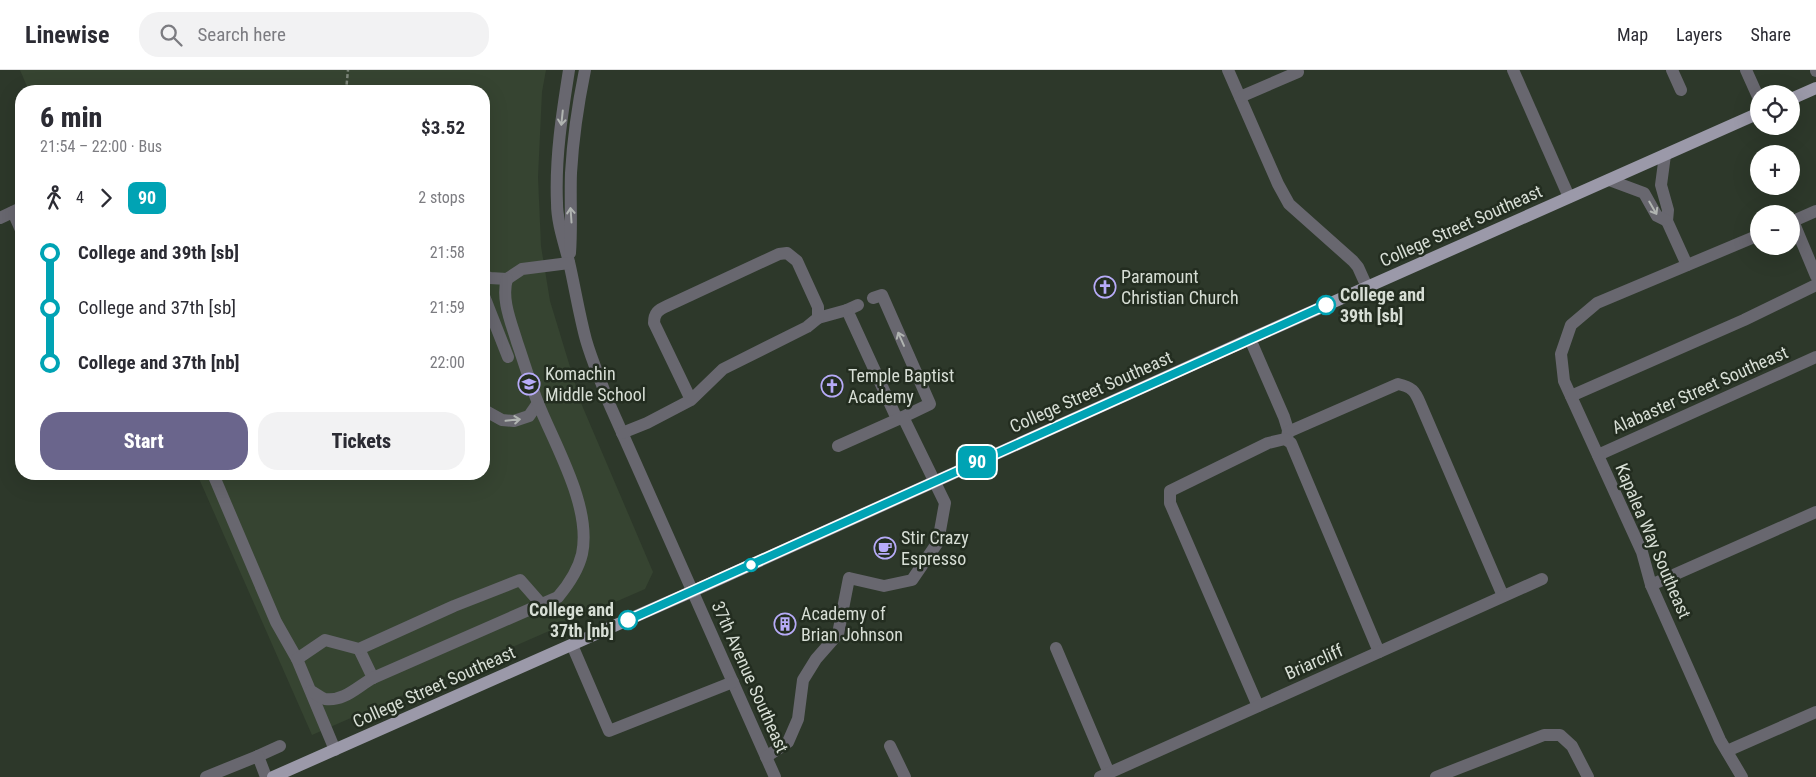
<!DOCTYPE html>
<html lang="en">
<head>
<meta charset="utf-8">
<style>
	body { margin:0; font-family:"Roboto Condensed",sans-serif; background:#f2f2f3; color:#2b2b33; height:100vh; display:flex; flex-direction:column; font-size:19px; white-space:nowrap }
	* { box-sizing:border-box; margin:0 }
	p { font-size:16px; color:#7c7c81 }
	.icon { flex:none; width:28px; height:28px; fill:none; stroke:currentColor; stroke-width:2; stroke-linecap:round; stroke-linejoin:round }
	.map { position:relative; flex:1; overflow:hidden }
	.side { position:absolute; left:15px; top:15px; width:475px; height:395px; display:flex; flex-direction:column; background:#fff; border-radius:20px; box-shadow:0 5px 20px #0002 }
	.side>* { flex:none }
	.badge { padding:0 10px; border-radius:8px; font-size:18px; line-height:32px }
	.tools { position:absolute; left:1750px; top:15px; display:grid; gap:10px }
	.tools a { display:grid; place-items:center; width:50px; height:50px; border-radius:50%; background:#fff; box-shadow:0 5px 20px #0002; font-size:25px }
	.map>.badge { position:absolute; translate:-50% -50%; box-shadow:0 0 0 2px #fff }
	.legs { display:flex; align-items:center; gap:8px; height:55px; padding:0 25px; font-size:16px }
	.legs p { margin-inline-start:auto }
	.overview { display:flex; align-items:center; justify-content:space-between; height:85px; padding:0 25px }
	h1 { font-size:28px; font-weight:800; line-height:38px }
	.primary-button { display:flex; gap:10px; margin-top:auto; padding:10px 25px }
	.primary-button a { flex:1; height:58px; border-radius:20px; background:#6a658c; color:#fff; font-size:20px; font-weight:800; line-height:58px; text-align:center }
	.primary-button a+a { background:#f2f2f3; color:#2b2b33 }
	ul { padding:0 25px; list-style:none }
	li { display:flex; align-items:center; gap:18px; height:55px; font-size:19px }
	li i { display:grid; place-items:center; width:8px; height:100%; margin:0 6px; background:currentColor }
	li i::after { content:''; width:12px; height:12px; margin:-6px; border:4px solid; border-radius:50%; background:#fff }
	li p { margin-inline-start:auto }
	li:first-child i { background:linear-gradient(#0000 50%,currentColor 0) }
	li:last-child i { background:linear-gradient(currentColor 50%,#0000 0) }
	header { display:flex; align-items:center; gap:30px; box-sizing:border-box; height:70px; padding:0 25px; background:#fff; border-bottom:1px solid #e1e1e2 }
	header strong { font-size:24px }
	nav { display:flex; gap:28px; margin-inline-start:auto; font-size:18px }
	.search { width:350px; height:45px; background:#f2f2f3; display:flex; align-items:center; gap:12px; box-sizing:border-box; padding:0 18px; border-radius:20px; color:#7c7c81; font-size:19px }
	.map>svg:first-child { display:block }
	.built { fill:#364431 }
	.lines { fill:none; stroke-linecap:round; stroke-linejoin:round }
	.path { stroke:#7d867a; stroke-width:2.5; stroke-dasharray:4 2.5; stroke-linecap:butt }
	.minor { stroke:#68676f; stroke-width:12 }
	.major { stroke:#9b99a9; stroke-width:12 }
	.oneway { stroke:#b0b4b1 }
	.line-1-casing { stroke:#fff; stroke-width:11 }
	.line-1 { stroke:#00a3b4; stroke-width:8 }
	.stop-1-dot { fill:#fff; stroke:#00a3b4; stroke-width:2.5 }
	.labels { text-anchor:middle; stroke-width:5; stroke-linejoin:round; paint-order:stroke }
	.street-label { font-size:18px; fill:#d7ded5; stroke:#232d20 }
	.poi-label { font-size:18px; fill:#d7ded5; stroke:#232d20; text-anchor:start }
	.stop-label { font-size:18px; font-weight:bold; fill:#d7ded5; stroke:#232d20; text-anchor:start }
</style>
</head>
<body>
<header>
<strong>Linewise</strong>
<div class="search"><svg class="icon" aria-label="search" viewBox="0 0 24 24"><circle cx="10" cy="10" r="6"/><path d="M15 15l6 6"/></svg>Search here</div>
<nav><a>Map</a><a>Layers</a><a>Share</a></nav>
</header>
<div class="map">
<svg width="1816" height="707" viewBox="0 0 1816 707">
	<rect width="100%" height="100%" fill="#2d382a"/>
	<polygon class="built" points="20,0 546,0 542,22 538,107 541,176 550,231 581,333 653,502 645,519 312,665 197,404 484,404 484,21 29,21"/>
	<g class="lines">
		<polyline class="path" points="346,21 348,0"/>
		<g class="minor">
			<path d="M569,0C562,44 555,88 557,133C557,153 564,172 569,192C575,218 579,244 586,270C592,291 601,311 608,331L775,707"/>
			<polyline points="1228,0 1278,114 1289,134 1353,191 1358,197 1367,217"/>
			<polyline points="1513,0 1569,127"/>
			<polyline points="1672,0 1681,20"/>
			<polyline points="1746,0 1759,29"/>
			<polyline points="1816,0 1816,1"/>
			<polyline points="1240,27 1298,2"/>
			<polyline points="1665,85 1661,115 1668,140 1667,151 1687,195"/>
			<polyline points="1609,110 1644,123 1657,146 1667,151"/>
			<polyline points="13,142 21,160"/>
			<polyline points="0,148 21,138"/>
			<polyline points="1793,151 1816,206"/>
			<polyline points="1791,152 1816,141"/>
			<path d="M570,183C572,156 570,130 571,103C573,68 578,34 585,0"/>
			<polyline points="484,206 490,208 507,209 522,199 569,193"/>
			<polyline points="484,226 508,287"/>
			<polyline points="873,228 882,225 930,334 903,347"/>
			<polyline points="858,235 847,240 897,349"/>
			<polyline points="818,248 847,240"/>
			<polyline points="1250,269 1284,347 1288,360 1287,369"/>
			<polyline points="1571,326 1744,250 1816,215"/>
			<polyline points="484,340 502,350 514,351 529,346 538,333"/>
			<path d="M1288,362L1398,314C1412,317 1415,321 1420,333L1503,526"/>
			<path d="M622,363L647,353L691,330L723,299L807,257L818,248V237L797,191L787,183L779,184L667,236C658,240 654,243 654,253L691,330"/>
			<polyline points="1598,385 1816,287"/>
			<polyline points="213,404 276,552 297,589 335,680"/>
			<polyline points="1651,515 1816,442"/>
			<polyline points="572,575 609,661 733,612"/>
			<polyline points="1056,578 1109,703"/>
			<polyline points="359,579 373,608"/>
			<polyline points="297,589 325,570 359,579 454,536 520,510 542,535"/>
			<path d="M311,621C315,623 321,628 325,629C344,632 358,616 373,608L558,527C569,514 578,501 582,484C592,437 555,376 538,333C530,313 524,292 517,272C511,252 501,229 507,209"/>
			<polyline points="1258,636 1170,433 1170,421 1268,373 1285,369 1291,373 1379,582"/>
			<polyline points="890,676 905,707"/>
			<polyline points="1727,681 1816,642"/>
			<polyline points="258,686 280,676"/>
			<polyline points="766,687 788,672 798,649 803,610 816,589 838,564 849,508 884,516 912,510 938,472 945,433 903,347 838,376"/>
			<polyline points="206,707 258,686 266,707"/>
			<polyline points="1100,707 1542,509"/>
			<polyline points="1436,707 1544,665 1560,665 1572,676 1588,707"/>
			<polyline points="1742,707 1720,670 1651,515 1642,482 1564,311 1561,284 1571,255 1597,233 1759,165"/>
		</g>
		<g class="major">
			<polyline points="1791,29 1816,18"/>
			<polyline points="273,707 693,521 1250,269 1759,43"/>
		</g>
	</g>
	<defs><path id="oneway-shaft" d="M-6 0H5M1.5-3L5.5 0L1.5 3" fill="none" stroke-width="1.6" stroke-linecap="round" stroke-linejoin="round" transform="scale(1.25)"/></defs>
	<g class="oneway">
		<use href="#oneway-shaft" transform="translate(562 48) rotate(96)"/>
		<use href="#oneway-shaft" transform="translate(1653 138) rotate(60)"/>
		<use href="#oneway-shaft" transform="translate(571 145) rotate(-94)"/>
		<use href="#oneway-shaft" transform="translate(901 269) rotate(-114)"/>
		<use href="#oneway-shaft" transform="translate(513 350) rotate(-6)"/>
	</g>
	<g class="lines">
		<g class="line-1-casing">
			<polyline id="line-1" points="628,550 1326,235"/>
		</g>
		<use href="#line-1" class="line-1"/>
	</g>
	<defs>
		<g id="church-ring" transform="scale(1.125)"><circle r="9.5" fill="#232d20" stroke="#b7abf8" stroke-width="1.5"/><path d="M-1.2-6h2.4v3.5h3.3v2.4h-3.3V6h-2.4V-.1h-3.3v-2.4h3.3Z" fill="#b7abf8"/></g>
		<g id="school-ring" transform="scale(1.125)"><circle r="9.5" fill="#232d20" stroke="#b7abf8" stroke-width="1.5"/><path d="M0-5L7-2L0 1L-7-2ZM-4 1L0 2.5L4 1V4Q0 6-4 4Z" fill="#b7abf8"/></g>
		<g id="cafe-ring" transform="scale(1.125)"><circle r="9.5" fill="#232d20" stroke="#b7abf8" stroke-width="1.5"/><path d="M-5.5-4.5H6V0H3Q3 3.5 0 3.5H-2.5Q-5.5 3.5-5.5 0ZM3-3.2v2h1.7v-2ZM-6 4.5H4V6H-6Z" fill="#b7abf8"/></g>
		<g id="building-ring" transform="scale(1.125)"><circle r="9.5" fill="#232d20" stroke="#b7abf8" stroke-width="1.5"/><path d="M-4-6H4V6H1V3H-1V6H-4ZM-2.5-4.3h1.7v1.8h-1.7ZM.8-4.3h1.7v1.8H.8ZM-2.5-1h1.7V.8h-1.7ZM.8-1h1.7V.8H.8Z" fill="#b7abf8"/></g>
	</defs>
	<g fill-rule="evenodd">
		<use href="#church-ring" x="1105" y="217"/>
		<use href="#school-ring" x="529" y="314"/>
		<use href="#church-ring" x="832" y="316"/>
		<use href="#cafe-ring" x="885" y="478"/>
		<use href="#building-ring" x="785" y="554"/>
	</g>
	<g class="stop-1-dot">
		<circle cx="1326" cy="235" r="9"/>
		<circle cx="751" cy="495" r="6"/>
		<circle cx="628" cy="550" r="9"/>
	</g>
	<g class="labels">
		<g class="street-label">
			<text transform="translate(1461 156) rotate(-24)" y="6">College Street Southeast</text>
			<text transform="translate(1700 320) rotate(-24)" y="6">Alabaster Street Southeast</text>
			<text transform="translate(1091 322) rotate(-24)" y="6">College Street Southeast</text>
			<text transform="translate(1653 471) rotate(67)" y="6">Kapalea Way Southeast</text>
			<text transform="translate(1314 592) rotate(-24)" y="6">Briarcliff</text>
			<text transform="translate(750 607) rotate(66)" y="6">37th Avenue Southeast</text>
			<text transform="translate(434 617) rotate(-24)" y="6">College Street Southeast</text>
		</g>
		<g class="poi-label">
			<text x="1121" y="213">Paramount<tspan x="1121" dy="21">Christian Church</tspan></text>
			<text x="545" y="310">Komachin<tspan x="545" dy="21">Middle School</tspan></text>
			<text x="848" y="312">Temple Baptist<tspan x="848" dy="21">Academy</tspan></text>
			<text x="901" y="474">Stir Crazy<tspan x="901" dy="21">Espresso</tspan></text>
			<text x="801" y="550">Academy of<tspan x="801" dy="21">Brian Johnson</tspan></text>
		</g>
		<g class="stop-label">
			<text x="1340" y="231">College and<tspan x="1340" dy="21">39th [sb]</tspan></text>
			<text x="614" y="546" text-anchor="end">College and<tspan x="614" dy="21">37th [nb]</tspan></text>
		</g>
	</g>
</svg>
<div class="tools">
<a><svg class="icon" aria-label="locate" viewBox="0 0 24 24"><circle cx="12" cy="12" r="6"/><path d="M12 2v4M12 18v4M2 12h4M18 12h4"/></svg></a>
<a>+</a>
<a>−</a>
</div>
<b class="badge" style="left:977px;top:392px;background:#00a3b4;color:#fff">90</b>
<section class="side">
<div class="overview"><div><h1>6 min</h1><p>21:54 – 22:00 · Bus</p></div><b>$3.52</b></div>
<div class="legs"><svg class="icon" aria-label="walk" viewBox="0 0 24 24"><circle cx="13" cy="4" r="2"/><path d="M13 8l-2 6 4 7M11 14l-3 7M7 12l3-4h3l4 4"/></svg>4<svg class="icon" aria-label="forward" viewBox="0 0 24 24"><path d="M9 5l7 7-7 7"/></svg><b class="badge" style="background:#00a3b4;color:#fff">90</b><p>2 stops</p></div>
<ul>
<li><i style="color:#00a3b4"></i><b>College and 39th [sb]</b><p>21:58</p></li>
<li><i style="color:#00a3b4"></i><span>College and 37th [sb]</span><p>21:59</p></li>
<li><i style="color:#00a3b4"></i><b>College and 37th [nb]</b><p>22:00</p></li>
</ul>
<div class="primary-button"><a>Start</a><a>Tickets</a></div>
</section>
</div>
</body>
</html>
